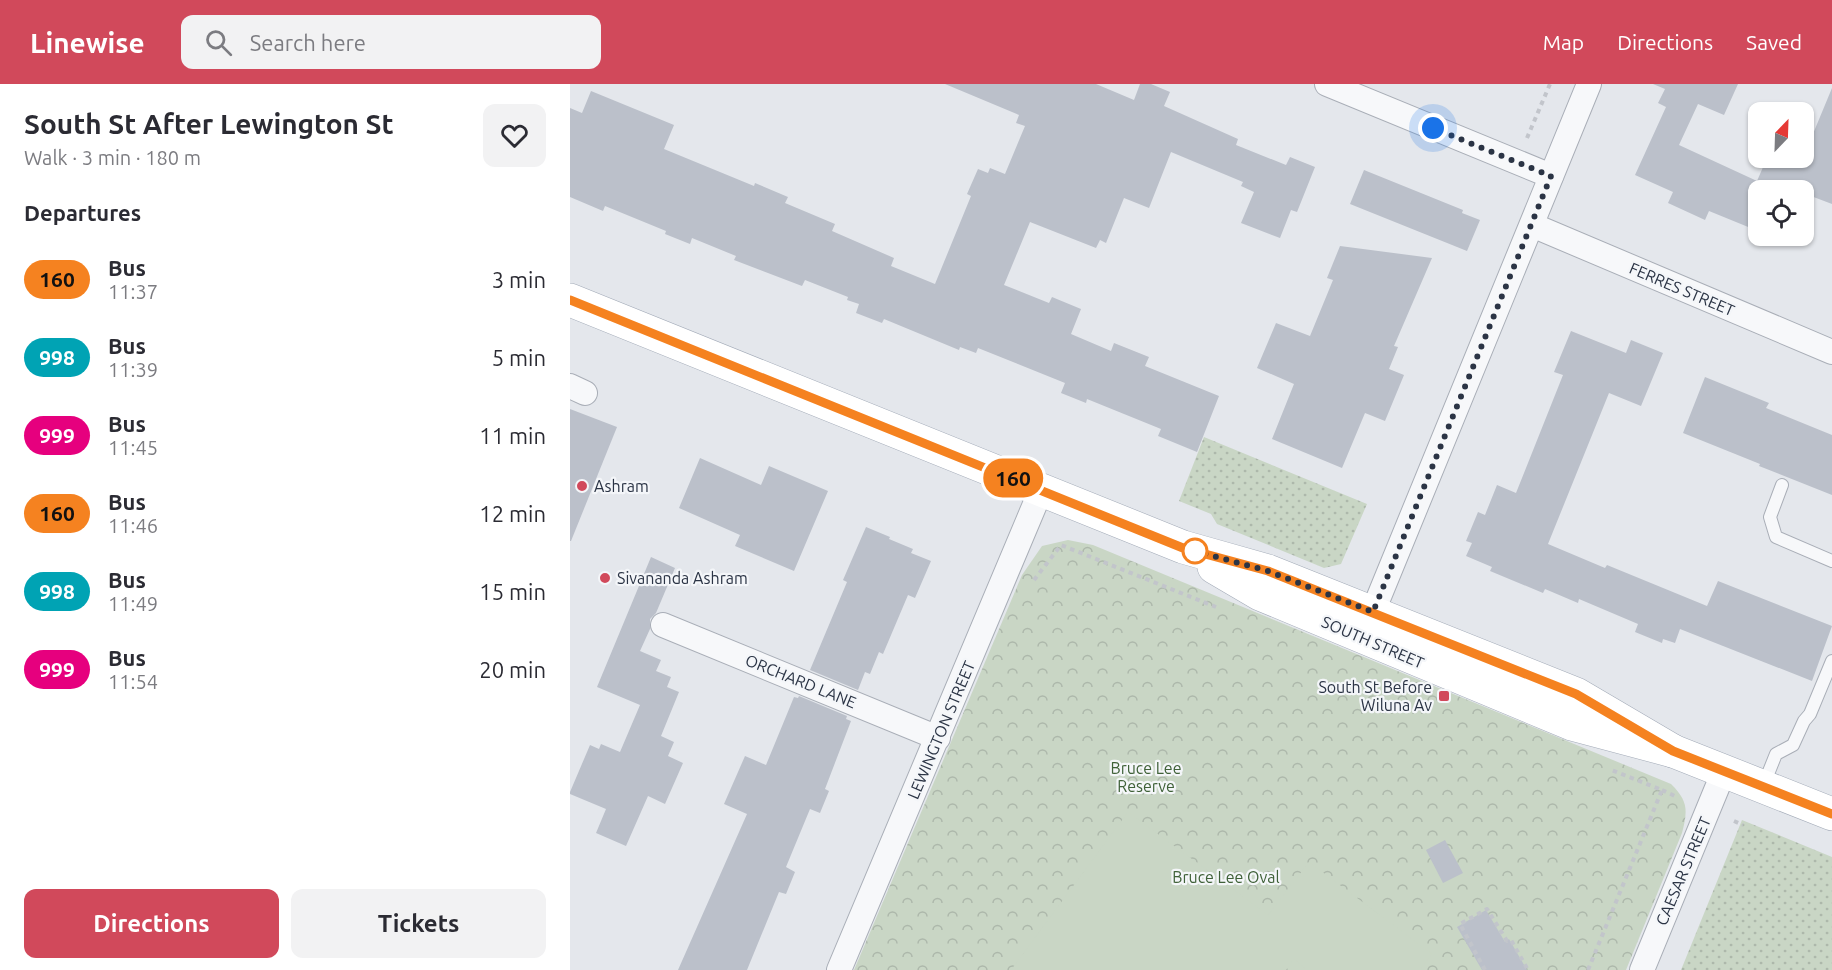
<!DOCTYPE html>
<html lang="en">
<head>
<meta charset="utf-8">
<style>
	body { margin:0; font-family:Ubuntu,sans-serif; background:#f2f2f3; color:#2b2b33; height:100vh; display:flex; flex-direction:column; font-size:22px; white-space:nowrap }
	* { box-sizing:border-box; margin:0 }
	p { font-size:20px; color:#7c7c81 }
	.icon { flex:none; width:33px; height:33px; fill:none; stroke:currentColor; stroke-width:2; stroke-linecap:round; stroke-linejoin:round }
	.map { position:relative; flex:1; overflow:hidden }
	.panel { display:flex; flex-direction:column; background:#fff; width:570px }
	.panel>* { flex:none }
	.badge { padding:0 12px; border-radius:20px; font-size:21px; line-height:39px }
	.needle { width:39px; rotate:23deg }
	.buttons { position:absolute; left:1178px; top:18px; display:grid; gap:12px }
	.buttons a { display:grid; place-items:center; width:66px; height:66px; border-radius:12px; background:#fff; box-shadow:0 2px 4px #0004; font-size:30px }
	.you { position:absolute; width:30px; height:30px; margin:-15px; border:4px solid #fff; border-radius:50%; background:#1a73e8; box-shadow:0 0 0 9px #1a73e833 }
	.map>.badge { position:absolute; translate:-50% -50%; box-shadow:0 0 0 3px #fff }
	h2 { padding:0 24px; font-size:22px; line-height:54px }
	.round { display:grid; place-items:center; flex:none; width:63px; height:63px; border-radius:12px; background:#f2f2f3 }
	.head { display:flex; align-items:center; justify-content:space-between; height:102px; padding:0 24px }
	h1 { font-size:28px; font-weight:600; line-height:45px }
	.button { display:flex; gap:12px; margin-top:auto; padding:12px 24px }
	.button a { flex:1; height:69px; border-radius:12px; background:#d1495b; color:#fff; font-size:24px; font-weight:600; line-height:69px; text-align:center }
	.button a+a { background:#f2f2f3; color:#2b2b33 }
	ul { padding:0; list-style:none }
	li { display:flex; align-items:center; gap:18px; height:78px; padding:0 24px }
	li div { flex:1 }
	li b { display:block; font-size:22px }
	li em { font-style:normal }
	li .badge { min-width:66px; font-weight:700; text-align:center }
	header { display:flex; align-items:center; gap:36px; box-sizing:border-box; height:84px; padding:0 30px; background:#d1495b; color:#fff }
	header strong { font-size:28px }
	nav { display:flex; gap:33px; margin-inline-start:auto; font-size:21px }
	.search { width:420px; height:54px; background:#f2f2f3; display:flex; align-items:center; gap:15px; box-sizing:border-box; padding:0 21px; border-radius:12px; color:#7c7c81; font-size:22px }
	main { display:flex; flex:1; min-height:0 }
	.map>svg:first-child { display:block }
	.grass { fill:url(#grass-dots) }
	.park { fill:url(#park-crowns) }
	.garden { fill:#c9d6c5 }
	.building { fill:#bbc0ca }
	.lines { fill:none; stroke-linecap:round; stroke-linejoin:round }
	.service-casing { stroke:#a9aeb7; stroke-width:14 }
	.minor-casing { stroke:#a9aeb7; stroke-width:26 }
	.primary-casing { stroke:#a3abb8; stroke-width:34 }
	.path { stroke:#c2c5cb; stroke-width:4; stroke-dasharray:4.5 4.5; stroke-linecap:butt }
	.service { stroke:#f7f8fa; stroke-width:12 }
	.minor { stroke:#f7f8fa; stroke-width:24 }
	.primary { stroke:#fff; stroke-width:33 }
	.line-casing { stroke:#fff; stroke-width:14 }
	.line { stroke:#f58220; stroke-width:9 }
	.walk { stroke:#2b3445; stroke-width:6; stroke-dasharray:0 10.8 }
	.poi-dot { fill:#d1495b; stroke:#f4f6f9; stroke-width:2 }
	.stop-dot { fill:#fff; stroke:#f58220; stroke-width:3 }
	.labels { text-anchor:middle; stroke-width:4.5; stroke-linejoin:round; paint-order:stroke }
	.street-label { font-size:16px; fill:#2b3445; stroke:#f4f6f9 }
	.poi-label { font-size:16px; fill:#2b3445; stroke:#f4f6f9; text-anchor:start }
	.park-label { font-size:16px; fill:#3f6138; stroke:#f4f6f9 }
</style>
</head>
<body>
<header>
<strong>Linewise</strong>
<div class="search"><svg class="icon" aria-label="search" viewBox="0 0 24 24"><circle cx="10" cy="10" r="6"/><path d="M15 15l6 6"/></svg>Search here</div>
<nav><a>Map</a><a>Directions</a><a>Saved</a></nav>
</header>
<main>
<section class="panel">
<div class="head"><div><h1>South St After Lewington St</h1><p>Walk · 3 min · 180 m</p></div><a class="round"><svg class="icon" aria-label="heart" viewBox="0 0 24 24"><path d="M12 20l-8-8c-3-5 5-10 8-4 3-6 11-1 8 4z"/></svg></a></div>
<h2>Departures</h2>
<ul>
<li><span class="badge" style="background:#f58220;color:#111">160</span><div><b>Bus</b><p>11:37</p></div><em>3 min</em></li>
<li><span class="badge" style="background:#00a3b4;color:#fff">998</span><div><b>Bus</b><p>11:39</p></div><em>5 min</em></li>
<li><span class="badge" style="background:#e6007e;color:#fff">999</span><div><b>Bus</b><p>11:45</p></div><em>11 min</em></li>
<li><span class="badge" style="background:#f58220;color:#111">160</span><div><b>Bus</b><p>11:46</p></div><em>12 min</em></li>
<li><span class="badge" style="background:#00a3b4;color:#fff">998</span><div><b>Bus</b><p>11:49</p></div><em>15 min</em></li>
<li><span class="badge" style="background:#e6007e;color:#fff">999</span><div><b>Bus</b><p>11:54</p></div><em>20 min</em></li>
</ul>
<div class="button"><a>Directions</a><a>Tickets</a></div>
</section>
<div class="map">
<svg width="1262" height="886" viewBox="0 0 1262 886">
	<defs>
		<pattern id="grass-dots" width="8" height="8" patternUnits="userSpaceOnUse" patternTransform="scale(1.5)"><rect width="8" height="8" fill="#c9d6c5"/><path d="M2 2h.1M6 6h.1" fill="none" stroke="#adb8ab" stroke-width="1.8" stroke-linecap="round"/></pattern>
		<pattern id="park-crowns" width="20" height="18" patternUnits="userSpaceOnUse" patternTransform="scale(1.5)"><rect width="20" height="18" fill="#c9d6c5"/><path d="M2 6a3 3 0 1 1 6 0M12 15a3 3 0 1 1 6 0" fill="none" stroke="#adb8ab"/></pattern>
	</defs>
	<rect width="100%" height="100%" fill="#e4e7ec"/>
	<g class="grass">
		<polygon points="634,353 797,420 771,480 754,484 647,440 641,430 609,417"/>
		<polygon points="1172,736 1262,773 1262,886 1111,886"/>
	</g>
	<path class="park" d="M498,456L523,461L1101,700C1118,717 1118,726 1112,749L1056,886H284L452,491L472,462Z"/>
	<polygon class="garden" points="558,728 698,831 739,778 862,870 850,886 737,886 724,875 716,886 441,886"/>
	<g class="building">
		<polygon points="375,0 526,0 564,16 570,0 581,0 600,8 594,22 668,55 666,61 716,81 720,73 745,83 727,128 721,126 710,154 671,139 684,108 671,102 673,98 601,68 579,124 554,114 536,159 530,156 526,164 460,138 434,201 479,219 482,213 511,225 501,250 541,267 544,259 579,273 575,282 649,312 627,368 588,352 591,345 517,315 516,319 491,309 495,299 408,264 406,269 390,263 389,266 314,235 312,239 286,229 289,220 277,216 278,213 235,196 232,202 164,176 166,172 122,154 120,160 95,150 96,147 35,122 33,127 0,113 0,24 12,29 21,7 104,41 94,65 184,102 185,99 218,113 215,119 265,140 262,147 324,174 321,182 365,200 401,112 397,110 408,85 418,89 420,84 435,90 455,42 446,39 449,31"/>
		<polygon points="1083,0 1168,0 1154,31 1128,20 1109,61 1187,97 1197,74 1233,74 1262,4 1262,120 1233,109 1233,106 1188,106 1188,147 1139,127 1135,136 1098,119 1103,108 1065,91 1096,23 1088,19 1095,5"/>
		<polygon points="794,86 893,126 892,129 910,136 897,167 780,120"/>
		<polygon points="770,162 862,174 824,262 828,263 819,285 834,291 815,337 795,329 772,384 702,355 724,300 687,284 706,239 740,252 763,196 757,194"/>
		<polygon points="1001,247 1056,269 1061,256 1093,269 1071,322 1039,309 978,460 1035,484 1037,481 1137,522 1148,497 1262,542 1242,597 1110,545 1105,559 1093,555 1092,559 1065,548 1068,540 1009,515 1008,519 975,505 973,509 920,487 922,483 896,472 902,459 896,457 908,428 915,431 927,401 946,409 993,291 984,288"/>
		<polygon points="1135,293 1199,319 1196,324 1262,351 1262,411 1189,382 1190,380 1113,349"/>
		<polygon points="0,325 47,343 1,457 0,457"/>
		<polygon points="130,374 191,401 199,382 258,407 224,487 165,462 170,451 109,424"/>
		<polygon points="296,443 320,453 319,455 343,465 341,469 361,477 345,514 338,511 313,570 309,568 300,590 295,588 288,606 240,586 277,498 273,496"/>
		<polygon points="81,473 105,484 86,529 80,535 80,545 70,567 91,576 86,587 101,593 97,603 109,608 91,652 104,658 98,672 113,679 95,720 78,712 56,762 26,749 36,725 0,710 0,708 20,661 29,665 31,660 50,668 70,621 27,603"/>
		<polygon points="229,612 277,632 276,635 281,637 255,705 259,707 250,729 240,725 216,783 225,788 216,810 209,808 177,886 108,886 177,730 154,720 175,672 196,681 224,613 228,614"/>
		<polygon points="875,756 893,789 873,799 856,766"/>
		<polygon points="916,826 935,858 939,855 957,886 912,886 887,843"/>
	</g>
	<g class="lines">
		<g class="service-casing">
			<g id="service">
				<polyline points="1212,401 1200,433 1206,453 1262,477"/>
				<polyline points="1194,700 1206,670 1223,661 1234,637 1240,630 1262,577"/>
			</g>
		</g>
		<g class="minor-casing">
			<g id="minor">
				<polyline points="757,0 981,92"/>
				<polyline points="962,141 1262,268"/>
				<polyline points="0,302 15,309"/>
				<polyline points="93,541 368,654"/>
				<polyline points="797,542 1019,0"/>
				<polyline points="269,886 471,406"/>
				<polyline points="1072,886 1154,687"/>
			</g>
		</g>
		<g class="primary-casing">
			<g id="primary">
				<polyline points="0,216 613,463 698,487 1006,610 1103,667"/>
				<polyline points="644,483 690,510 1002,640 1103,667 1262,730"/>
			</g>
		</g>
		<g class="path">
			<polyline points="957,54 980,0"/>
			<polyline points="464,496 491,461 646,523"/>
			<polyline points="1092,706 1107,713"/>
			<polyline points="1164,737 1173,741"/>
			<polyline points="915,886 890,840 917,825 937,857 941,856 958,886"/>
			<polyline points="1018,886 1092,706 1039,685"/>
		</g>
		<use href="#service" class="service"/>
		<use href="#minor" class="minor"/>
		<use href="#primary" class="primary"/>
	</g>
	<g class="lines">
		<g class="line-casing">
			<polyline id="line" points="0,216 613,464 698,487 1006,610 1103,667 1262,730"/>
		</g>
		<use href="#line" class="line"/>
		<polyline class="walk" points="625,467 698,487 803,528 981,92 863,44"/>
	</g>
	<g class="poi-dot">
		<circle cx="12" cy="402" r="6"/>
		<circle cx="35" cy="494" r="6"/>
		<rect x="868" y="606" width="12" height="12" rx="3"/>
	</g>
	<circle class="stop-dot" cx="625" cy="467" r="12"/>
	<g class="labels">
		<g class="street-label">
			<text transform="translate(1112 205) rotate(23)" y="6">FERRES STREET</text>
			<text transform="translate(803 558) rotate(23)" y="6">SOUTH STREET</text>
			<text transform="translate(231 597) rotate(22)" y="6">ORCHARD LANE</text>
			<text transform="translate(371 646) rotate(-67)" y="6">LEWINGTON STREET</text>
			<text transform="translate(1113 787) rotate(-67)" y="6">CAESAR STREET</text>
		</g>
		<g class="poi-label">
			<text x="24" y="408">Ashram</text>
			<text x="47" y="500">Sivananda Ashram</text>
			<text x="862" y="609" text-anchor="end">South St Before<tspan x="862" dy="18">Wiluna Av</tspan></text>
		</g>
		<g class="park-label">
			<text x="576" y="690">Bruce Lee<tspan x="576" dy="18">Reserve</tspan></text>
			<text x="656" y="799">Bruce Lee Oval</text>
		</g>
	</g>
</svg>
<div class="buttons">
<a><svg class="needle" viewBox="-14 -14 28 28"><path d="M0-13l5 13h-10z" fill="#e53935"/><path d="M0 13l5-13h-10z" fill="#7c7c81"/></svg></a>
<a><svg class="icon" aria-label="locate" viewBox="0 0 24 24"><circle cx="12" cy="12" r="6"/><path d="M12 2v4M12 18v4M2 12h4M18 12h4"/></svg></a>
</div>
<div class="you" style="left:863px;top:44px"></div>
<b class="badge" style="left:443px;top:394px;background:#f58220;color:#111">160</b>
</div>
</main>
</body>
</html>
